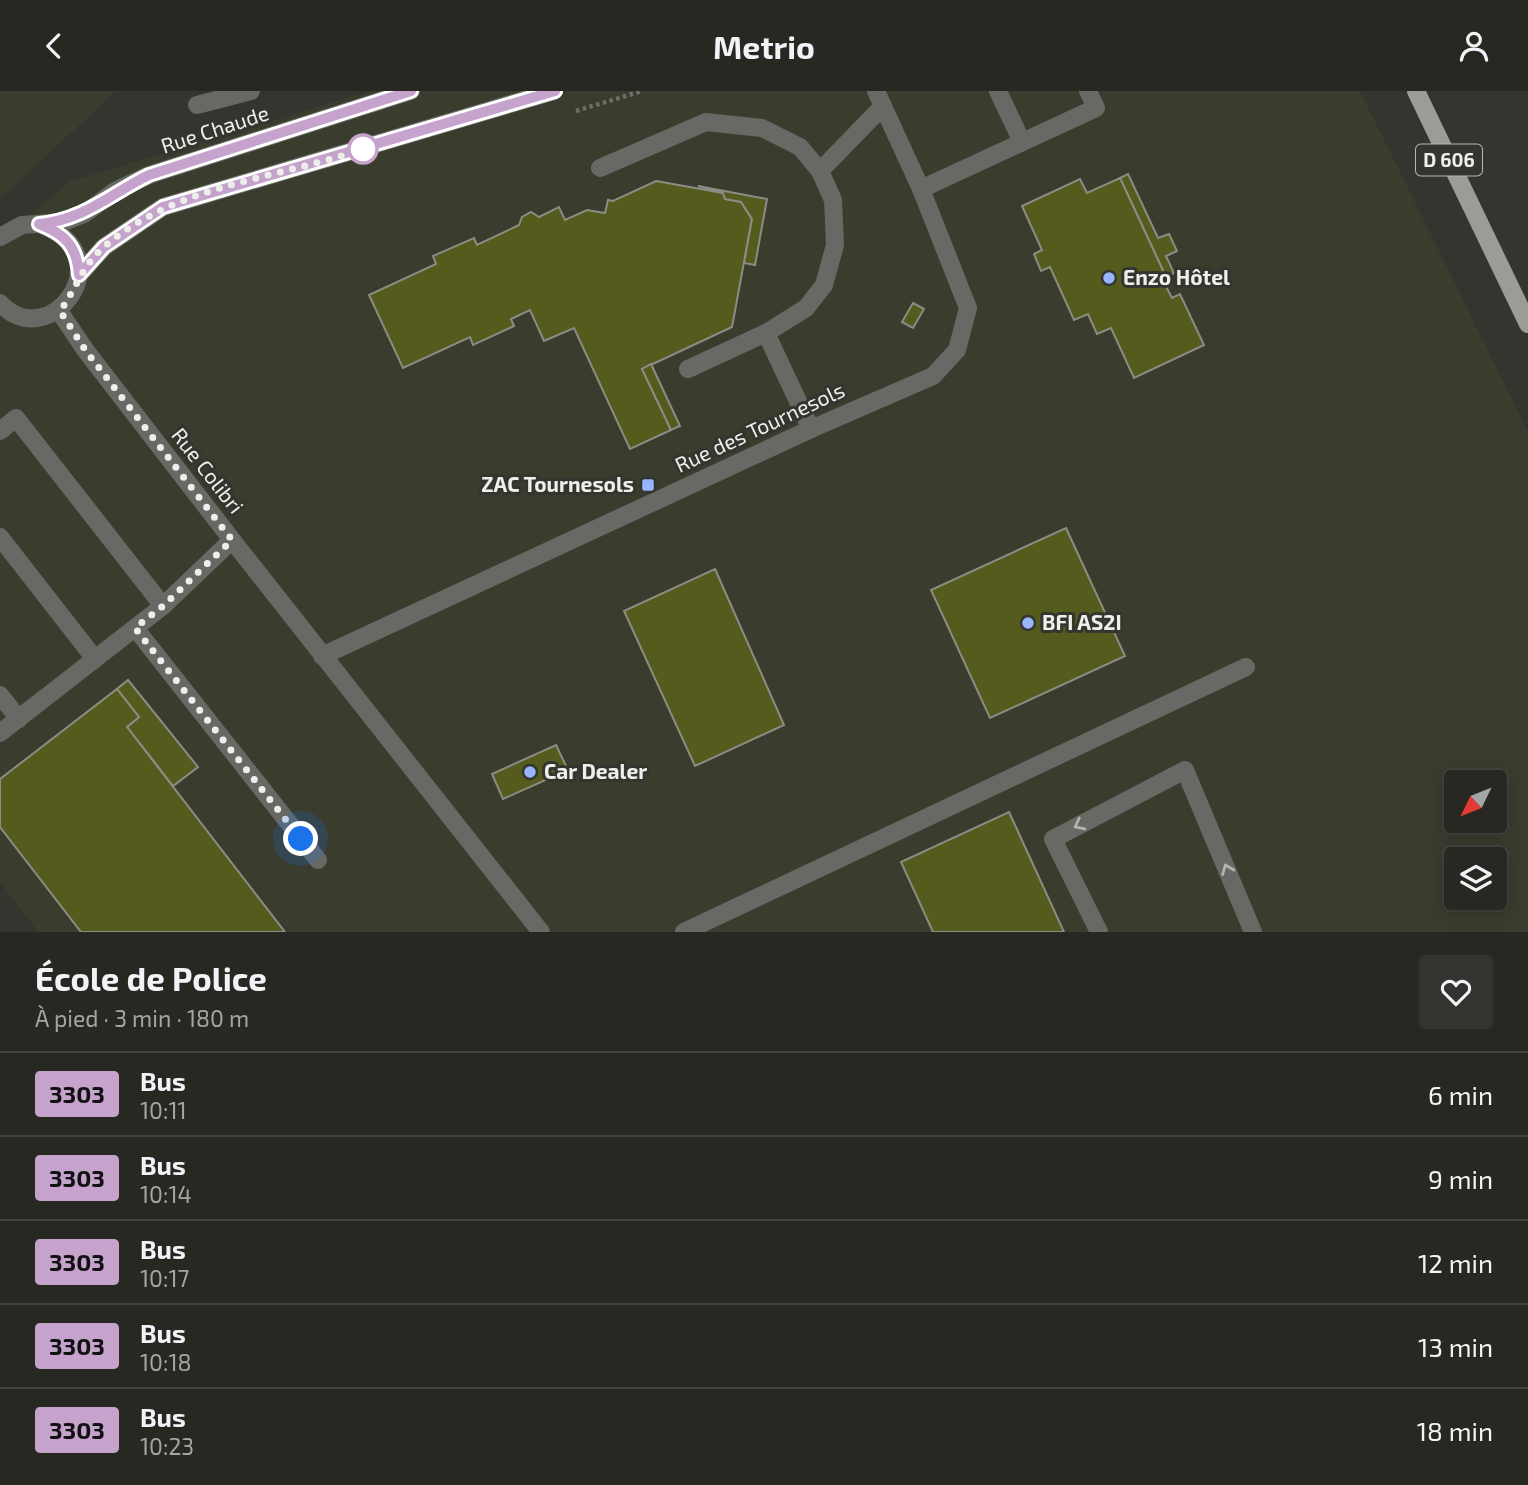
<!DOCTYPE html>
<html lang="fr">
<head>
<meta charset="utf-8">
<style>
	body { margin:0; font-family:"Exo 2",sans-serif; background:#33342f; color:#f1f3f6; height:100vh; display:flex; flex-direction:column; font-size:26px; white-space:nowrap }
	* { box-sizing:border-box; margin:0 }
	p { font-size:23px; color:#a4a6a5 }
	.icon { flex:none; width:38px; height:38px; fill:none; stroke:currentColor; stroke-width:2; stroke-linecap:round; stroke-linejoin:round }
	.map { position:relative; height:841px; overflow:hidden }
	.drawer { display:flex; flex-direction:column; background:#272822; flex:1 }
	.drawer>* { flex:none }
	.badge { padding:0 14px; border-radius:5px; font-size:24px; line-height:46px }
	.needle { width:46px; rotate:227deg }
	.tools { position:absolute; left:1444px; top:679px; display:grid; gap:14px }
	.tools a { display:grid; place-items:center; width:63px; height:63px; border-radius:7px; background:#272822; box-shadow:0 4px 18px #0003,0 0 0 2px #434440; font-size:35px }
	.you { position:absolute; width:35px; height:35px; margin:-18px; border:5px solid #fff; border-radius:50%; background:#1a73e8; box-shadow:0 0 0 10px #1a73e833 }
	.map>.badge { position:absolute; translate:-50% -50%; box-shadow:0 0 0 4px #fff }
	.round { display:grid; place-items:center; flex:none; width:74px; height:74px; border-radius:7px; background:#33342f }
	.summary { display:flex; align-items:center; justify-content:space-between; height:119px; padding:0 35px }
	h1 { font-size:33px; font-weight:700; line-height:52px }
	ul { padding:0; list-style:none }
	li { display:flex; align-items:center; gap:21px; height:84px; padding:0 35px; border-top:2px solid #434440 }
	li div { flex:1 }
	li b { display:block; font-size:26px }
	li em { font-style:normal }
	li .badge { min-width:77px; font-weight:700; text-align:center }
	header { display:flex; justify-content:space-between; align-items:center; height:91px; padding:0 35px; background:#272822; font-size:32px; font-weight:700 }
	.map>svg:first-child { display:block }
	.built { fill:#3a3c2e; fill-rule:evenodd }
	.building { fill:#545b1d; stroke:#8b8c84; stroke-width:2 }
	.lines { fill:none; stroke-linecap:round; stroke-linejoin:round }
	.path { stroke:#6e6f69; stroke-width:4.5; stroke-dasharray:3.5 3.5; stroke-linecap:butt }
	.service { stroke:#686965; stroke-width:18 }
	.minor { stroke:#686965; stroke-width:18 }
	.tertiary { stroke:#686965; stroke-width:18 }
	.primary { stroke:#9b9c95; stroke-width:18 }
	.oneway { stroke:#b2b3ae }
	.line-casing { stroke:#fff; stroke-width:16 }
	.line { stroke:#c5a3cd; stroke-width:10 }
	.walk { stroke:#eeefea; stroke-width:7; stroke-dasharray:0 12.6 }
	.stop-dot { fill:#fff; stroke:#c5a3cd; stroke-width:3.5 }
	.poi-dot { fill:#96b6fd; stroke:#34352e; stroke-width:2.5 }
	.labels { text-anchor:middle; stroke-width:6; stroke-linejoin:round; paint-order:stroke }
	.shield { fill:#34352e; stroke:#b6b7b2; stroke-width:2 }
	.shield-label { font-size:19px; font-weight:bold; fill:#eeefea }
	.street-label { font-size:21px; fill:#eeefea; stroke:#34352e }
	.poi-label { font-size:21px; font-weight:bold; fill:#eeefea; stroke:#34352e; text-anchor:start }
</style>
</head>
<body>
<header><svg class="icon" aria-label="back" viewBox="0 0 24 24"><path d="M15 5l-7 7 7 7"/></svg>Metrio<svg class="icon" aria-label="person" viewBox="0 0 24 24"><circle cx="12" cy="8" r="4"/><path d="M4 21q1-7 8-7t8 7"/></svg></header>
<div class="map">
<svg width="1528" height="841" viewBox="0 0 1528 841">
	<rect width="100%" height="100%" fill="#34352e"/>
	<g class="built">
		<polygon points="0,0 116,0 0,108"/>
		<path d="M370,0H1360L1528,340V841H38L0,791V148L71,90ZM1456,691H1494V730H1456ZM1456,768H1494V807H1456Z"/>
	</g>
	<g class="building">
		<polygon points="1128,83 1158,147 1169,143 1177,160 1166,165 1174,182 1166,186 1120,87"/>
		<polygon points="1120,87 1166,186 1162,188 1172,207 1180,203 1204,254 1134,287 1111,237 1097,243 1088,223 1074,229 1050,176 1041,180 1034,163 1042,159 1022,115 1080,88 1087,102"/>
		<polygon points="656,90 723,102 725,108 741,111 752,128 732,236 642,278 671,339 630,358 574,237 544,250 530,219 511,228 514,235 473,254 470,246 403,277 369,204 436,173 433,165 474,147 477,154 519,134 522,126 531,121 539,126 559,116 565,129 587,119 605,122 608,109 613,110"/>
		<polygon points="698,95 767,108 755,174 744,172 752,128 741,111 725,108 723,102"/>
		<polygon points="913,212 924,218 913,237 902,231"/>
		<polygon points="651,273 680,335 671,339 642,278"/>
		<polygon points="1066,437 1125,565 990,627 931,499"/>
		<polygon points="715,478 784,634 695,675 624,520"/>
		<polygon points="128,589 198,676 173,695 127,636 139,626 117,598"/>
		<polygon points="117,598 139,626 127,636 285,841 81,841 0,736 0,688"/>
		<polygon points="556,654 568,679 503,708 492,683"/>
		<polygon points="1009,721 1064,841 933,841 901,771"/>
	</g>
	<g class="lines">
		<polyline class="path" points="576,20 642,0"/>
		<g class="service">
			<polyline points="998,0 1022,51"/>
			<polyline points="197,14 251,0"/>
			<polyline points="600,77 706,31 762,37 800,56 820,80 833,109 835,154 824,194 806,217 766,242 688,278"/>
			<polyline points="820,80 883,15"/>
			<polyline points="921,98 1096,17 1088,0"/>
			<polyline points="766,242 811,338"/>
			<polyline points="0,340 16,327 163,515"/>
			<polyline points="0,446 95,568"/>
			<polyline points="135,537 318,769"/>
			<polyline points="0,604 19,628"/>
			<polyline points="0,642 163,515 232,449"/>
			<polyline points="684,841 1246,576"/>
			<polyline points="1099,841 1053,748 1185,679 1253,841"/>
		</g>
		<g class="minor">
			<polyline points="59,220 86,260 232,449 541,841"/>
			<polyline points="322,565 811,338 933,285 957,259 968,217 921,98 876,0"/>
		</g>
		<g class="tertiary">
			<polyline points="0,146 22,134 64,131 84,123 115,100 149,84 411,0"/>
			<polyline points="79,184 104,156 163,116 554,0"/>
			<path d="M0,212C49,265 125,166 42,134"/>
		</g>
		<polyline class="primary" points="1416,0 1528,233"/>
	</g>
	<defs><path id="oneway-chevron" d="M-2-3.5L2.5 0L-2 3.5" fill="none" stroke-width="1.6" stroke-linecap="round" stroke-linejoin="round" transform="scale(1.75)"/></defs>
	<g class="oneway">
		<use href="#oneway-chevron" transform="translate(1079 734) rotate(153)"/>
		<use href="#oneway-chevron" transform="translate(1227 778) rotate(-112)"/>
	</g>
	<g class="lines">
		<g class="line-casing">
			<path id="line" d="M411,0L149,84C110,103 84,129 39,133C65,143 77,155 79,184L104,156L163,116L555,0"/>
		</g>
		<use href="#line" class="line"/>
		<path class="walk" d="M301,748L135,537L163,515L232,449L86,260L60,220C76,198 83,173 105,155C178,93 276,88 363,58"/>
	</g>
	<circle class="stop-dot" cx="363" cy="58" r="14"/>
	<g class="poi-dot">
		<circle cx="1109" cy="187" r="7"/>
		<rect x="641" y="387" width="14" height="14" rx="3.5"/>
		<circle cx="1028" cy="532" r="7"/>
		<circle cx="530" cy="681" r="7"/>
	</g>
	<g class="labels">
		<rect class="shield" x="1416" y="53.5" width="66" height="31" rx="5"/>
		<g class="shield-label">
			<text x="1449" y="76">D 606</text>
		</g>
		<g class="street-label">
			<text transform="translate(215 39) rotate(-18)" y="7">Rue Chaude</text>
			<text transform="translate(760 337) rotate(-25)" y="7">Rue des Tournesols</text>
			<text transform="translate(207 380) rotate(52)" y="7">Rue Colibri</text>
		</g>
		<g class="poi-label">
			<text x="1123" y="194">Enzo Hôtel</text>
			<text x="634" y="401" text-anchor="end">ZAC Tournesols</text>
			<text x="1042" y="539">BFI AS2I</text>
			<text x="544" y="688">Car Dealer</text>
		</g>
	</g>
</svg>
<div class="tools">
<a><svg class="needle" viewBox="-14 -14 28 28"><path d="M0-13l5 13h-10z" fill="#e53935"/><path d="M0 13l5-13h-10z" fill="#a4a6a5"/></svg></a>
<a><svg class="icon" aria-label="layers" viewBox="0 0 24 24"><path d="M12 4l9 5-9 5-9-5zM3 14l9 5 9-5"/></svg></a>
</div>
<div class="you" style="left:301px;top:748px"></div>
</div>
<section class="drawer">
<div class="summary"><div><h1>École de Police</h1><p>À pied · 3 min · 180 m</p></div><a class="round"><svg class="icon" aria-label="heart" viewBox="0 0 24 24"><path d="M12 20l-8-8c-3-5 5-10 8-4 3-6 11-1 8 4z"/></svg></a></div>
<ul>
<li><span class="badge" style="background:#c5a3cd;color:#111">3303</span><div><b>Bus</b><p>10:11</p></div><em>6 min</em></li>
<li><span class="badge" style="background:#c5a3cd;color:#111">3303</span><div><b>Bus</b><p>10:14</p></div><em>9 min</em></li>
<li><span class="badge" style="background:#c5a3cd;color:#111">3303</span><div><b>Bus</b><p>10:17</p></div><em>12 min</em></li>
<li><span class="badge" style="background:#c5a3cd;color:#111">3303</span><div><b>Bus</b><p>10:18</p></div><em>13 min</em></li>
<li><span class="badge" style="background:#c5a3cd;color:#111">3303</span><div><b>Bus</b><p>10:23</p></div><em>18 min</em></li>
</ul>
</section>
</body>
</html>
